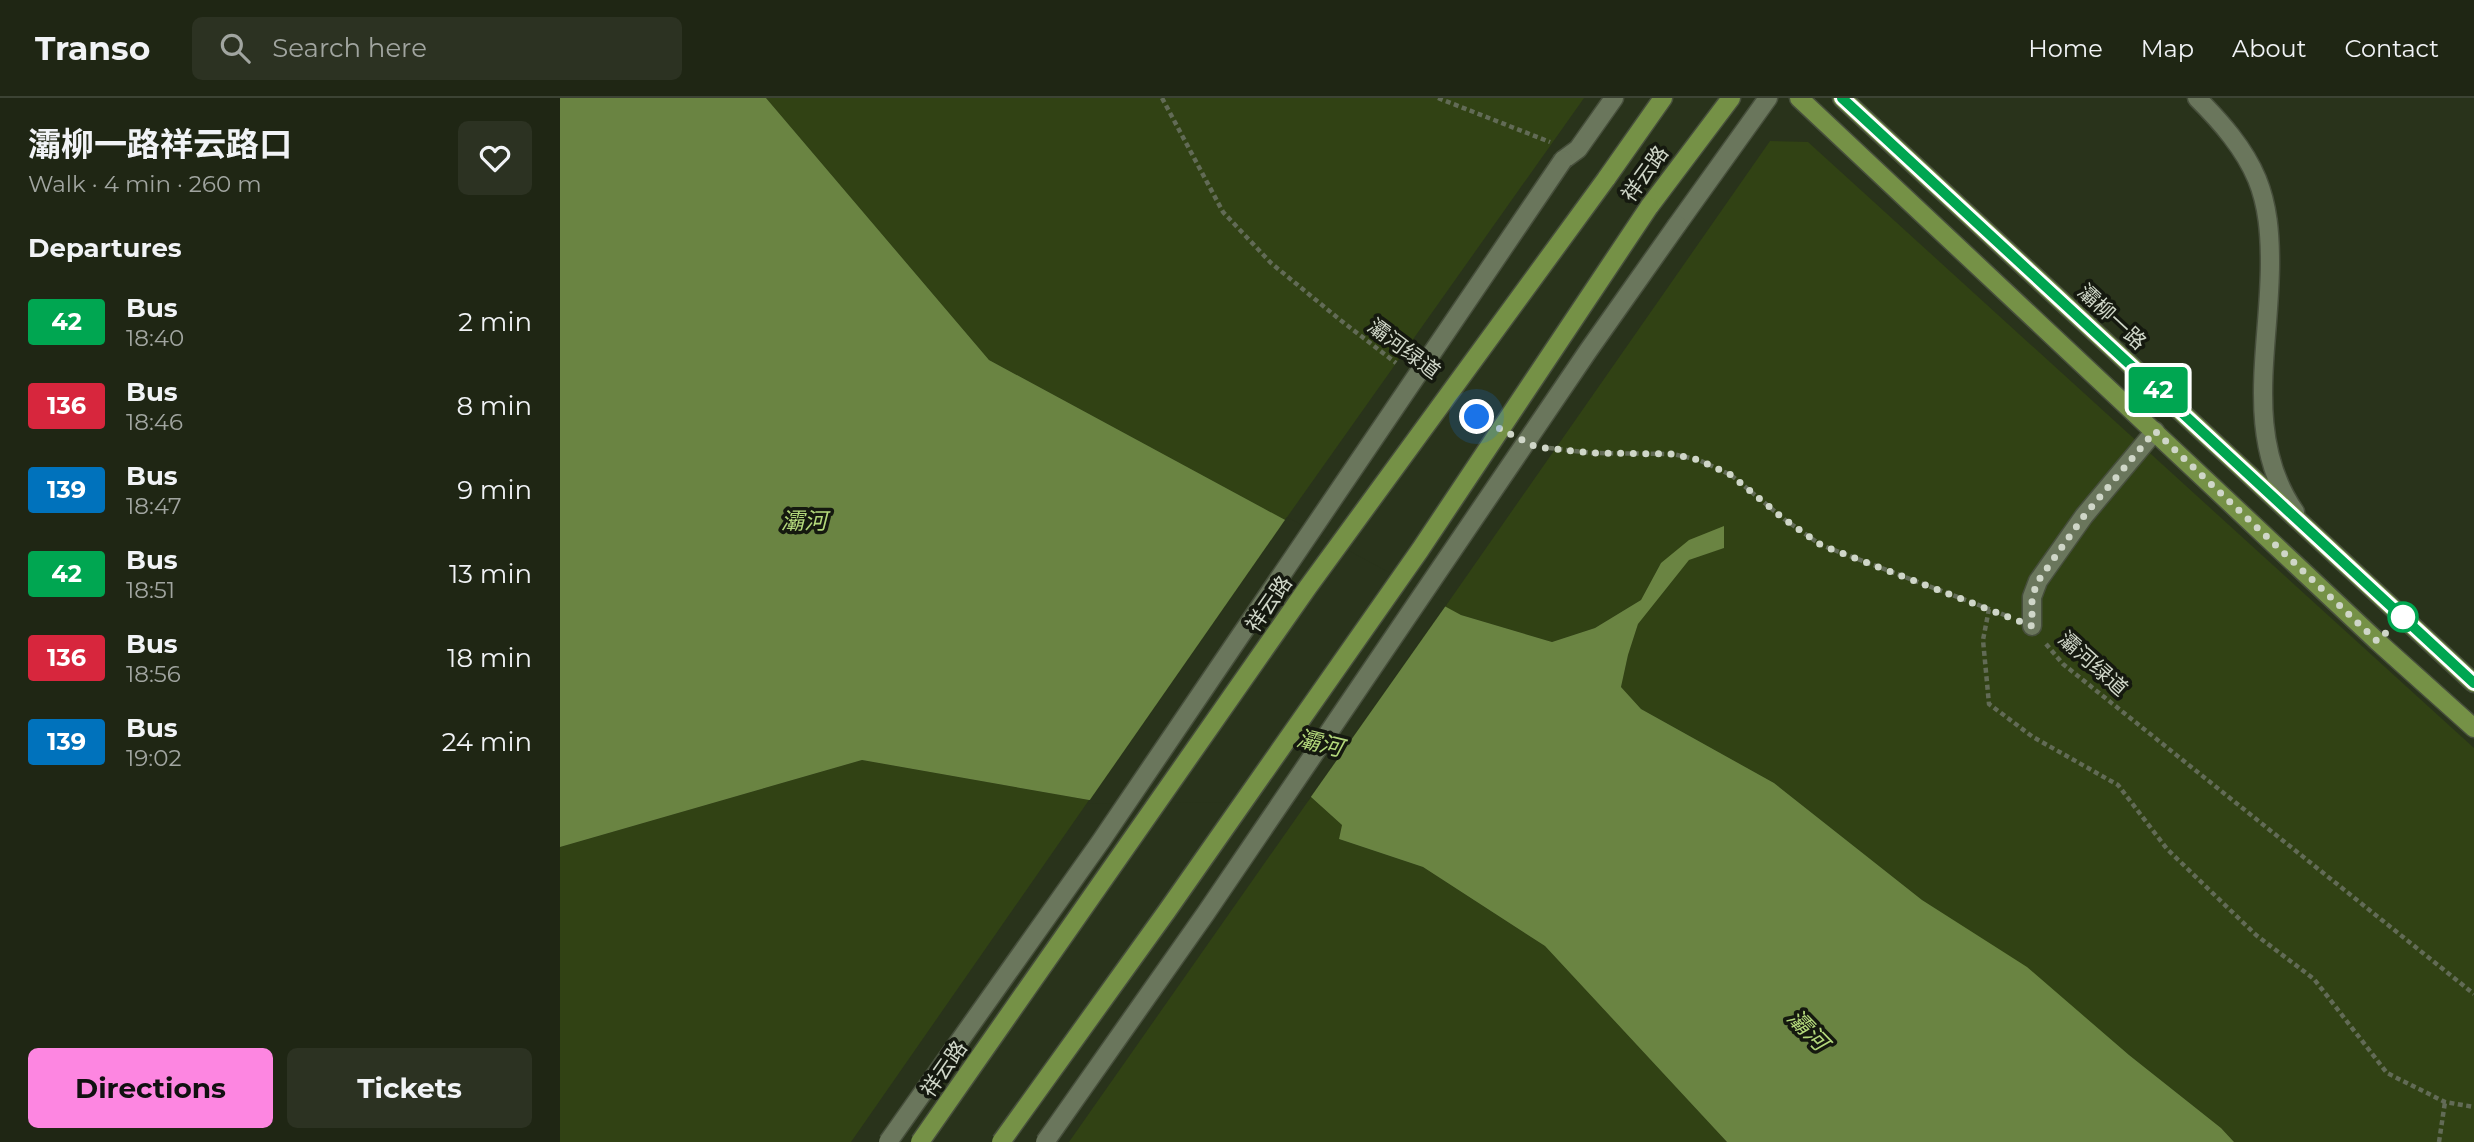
<!DOCTYPE html>
<html lang="en">
<head>
<meta charset="utf-8">
<style>
	body { margin:0; font-family:Montserrat,"Noto Sans SC",sans-serif; background:#2c3222; color:#f1f3f6; height:100vh; display:flex; flex-direction:column; font-size:26px; white-space:nowrap }
	* { box-sizing:border-box; margin:0 }
	p { font-size:23px; color:#a1a5a0 }
	.icon { flex:none; width:38px; height:38px; fill:none; stroke:currentColor; stroke-width:2; stroke-linecap:round; stroke-linejoin:round }
	.map { position:relative; flex:1; overflow:hidden }
	.details { display:flex; flex-direction:column; background:#1f2614; width:560px }
	.details>* { flex:none }
	.badge { padding:0 14px; border-radius:5px; font-size:24px; line-height:46px }
	.you { position:absolute; width:35px; height:35px; margin:-18px; border:5px solid #fff; border-radius:50%; background:#1a73e8; box-shadow:0 0 0 10px #1a73e833 }
	.map>.badge { position:absolute; translate:-50% -50%; box-shadow:0 0 0 4px #fff }
	h2 { padding:0 28px; font-size:26px; line-height:63px }
	.round { display:grid; place-items:center; flex:none; width:74px; height:74px; border-radius:10px; background:#2c3222 }
	.headline { display:flex; align-items:center; justify-content:space-between; height:119px; padding:0 28px }
	h1 { font-size:33px; font-weight:700; line-height:52px }
	.button { display:flex; gap:14px; margin-top:auto; padding:14px 28px }
	.button a { flex:1; height:80px; border-radius:10px; background:#fd86e1; color:#111; font-size:28px; font-weight:700; line-height:80px; text-align:center }
	.button a+a { background:#2c3222; color:#f1f3f6 }
	ul { padding:0; list-style:none }
	li { display:flex; align-items:center; gap:21px; height:84px; padding:0 28px }
	li div { flex:1 }
	li b { display:block; font-size:26px }
	li em { font-style:normal }
	li .badge { min-width:77px; font-weight:700; text-align:center }
	header { display:flex; align-items:center; gap:42px; box-sizing:border-box; height:98px; padding:0 35px; background:#1f2614; border-bottom:2px solid #3c4334 }
	header strong { font-size:33px }
	nav { display:flex; gap:38px; margin-inline-start:auto; font-size:24px }
	.search { width:490px; height:63px; background:#2c3222; display:flex; align-items:center; gap:18px; box-sizing:border-box; padding:0 24px; border-radius:10px; color:#a1a5a0; font-size:26px }
	main { display:flex; flex:1; min-height:0 }
	.map>svg:first-child { display:block }
	.green { fill:#314214 }
	.water { fill:#6a8442 }
	.pier { fill:#29331b }
	.lines { fill:none; stroke-linecap:round; stroke-linejoin:round }
	.minor-casing { stroke:#474f3c; stroke-width:21 }
	.major-casing { stroke:#474f3c; stroke-width:21 }
	.path { stroke:#626b56; stroke-width:4.5; stroke-dasharray:5 3.5; stroke-linecap:butt }
	.minor { stroke:#6a765c; stroke-width:18 }
	.major { stroke:#759146; stroke-width:18 }
	.minor-bridge-casing { stroke:#474f3c; stroke-width:21; stroke-linecap:butt }
	.major-bridge-casing { stroke:#474f3c; stroke-width:21; stroke-linecap:butt }
	.minor-bridge { stroke:#6a765c; stroke-width:18 }
	.major-bridge { stroke:#759146; stroke-width:18 }
	.line-casing { stroke:#fff; stroke-width:16 }
	.line { stroke:#00a651; stroke-width:10 }
	.walk { stroke:#cfd6c8; stroke-width:7; stroke-dasharray:0 12.6 }
	.stop-dot { fill:#fff; stroke:#00a651; stroke-width:3.5 }
	.labels { text-anchor:middle; stroke-width:7; stroke-linejoin:round; paint-order:stroke }
	.street-label { font-size:21px; fill:#cfd6c8; stroke:#15190f }
	.water-label { font-size:23px; font-style:italic; fill:#b3d87b; stroke:#15190f }
</style>
</head>
<body>
<header>
<strong>Transo</strong>
<div class="search"><svg class="icon" aria-label="search" viewBox="0 0 24 24"><circle cx="10" cy="10" r="6"/><path d="M15 15l6 6"/></svg>Search here</div>
<nav><a>Home</a><a>Map</a><a>About</a><a>Contact</a></nav>
</header>
<main>
<section class="details">
<div class="headline"><div><h1>灞柳一路祥云路口</h1><p>Walk · 4 min · 260 m</p></div><a class="round"><svg class="icon" aria-label="heart" viewBox="0 0 24 24"><path d="M12 20l-8-8c-3-5 5-10 8-4 3-6 11-1 8 4z"/></svg></a></div>
<h2>Departures</h2>
<ul>
<li><span class="badge" style="background:#00a651;color:#fff">42</span><div><b>Bus</b><p>18:40</p></div><em>2 min</em></li>
<li><span class="badge" style="background:#d7263d;color:#fff">136</span><div><b>Bus</b><p>18:46</p></div><em>8 min</em></li>
<li><span class="badge" style="background:#0072bc;color:#fff">139</span><div><b>Bus</b><p>18:47</p></div><em>9 min</em></li>
<li><span class="badge" style="background:#00a651;color:#fff">42</span><div><b>Bus</b><p>18:51</p></div><em>13 min</em></li>
<li><span class="badge" style="background:#d7263d;color:#fff">136</span><div><b>Bus</b><p>18:56</p></div><em>18 min</em></li>
<li><span class="badge" style="background:#0072bc;color:#fff">139</span><div><b>Bus</b><p>19:02</p></div><em>24 min</em></li>
</ul>
<div class="button"><a>Directions</a><a>Tickets</a></div>
</section>
<div class="map">
<svg width="1914" height="1044" viewBox="0 0 1914 1044">
	<rect width="100%" height="100%" fill="#29331b"/>
	<g class="green">
		<polygon points="206,0 1024,0 725,422 429,262"/>
		<polygon points="1210,43 1248,44 1914,650 1914,1044 1674,1044 1661,1030 1569,957 1467,870 1362,802 1214,685 1081,611 1061,589 1068,557 1078,526 1129,462 1163,450 1101,465 1081,502 1035,530 992,544 901,517 885,509"/>
		<polygon points="302,662 529,702 291,1044 0,1044 0,749"/>
		<polygon points="751,699 782,727 779,741 863,769 985,848 1167,1044 509,1044"/>
	</g>
	<polygon class="water" points="0,0 206,0 429,262 901,517 992,544 1035,530 1081,502 1101,465 1129,442 1164,428 1164,450 1129,462 1078,526 1068,557 1061,589 1081,611 1214,685 1362,802 1467,869 1569,957 1661,1030 1674,1044 1167,1044 985,848 863,769 779,741 782,727 751,699 529,702 302,662 0,749"/>
	<polygon class="pier" points="727,419 887,506 748,703 527,706"/>
	<g class="lines">
		<g class="minor-casing">
			<g id="minor">
				<path d="M1637,0C1661,24 1684,50 1697,81C1708,108 1710,136 1710,165C1710,250 1683,339 1735,414"/>
				<polyline points="1003,62 1018,51 1054,0"/>
				<polyline points="1117,127 1208,0"/>
				<polyline points="1472,528 1472,499 1478,483 1524,418 1595,333"/>
			</g>
		</g>
		<g class="major-casing">
			<g id="major">
				<polyline points="1239,0 1817,543 1914,630"/>
				<polyline points="1282,0 1914,585"/>
				<polyline points="1046,81 1103,0"/>
				<polyline points="1089,109 1171,0"/>
			</g>
		</g>
		<g class="path">
			<polyline points="602,0 663,114 711,165 779,221 836,265"/>
			<polyline points="878,0 990,44"/>
			<polyline points="903,313 920,321"/>
			<polyline points="989,350 1032,355 1113,356 1139,362 1171,377 1224,421 1261,447 1450,519"/>
			<polyline points="1429,511 1423,542 1429,606 1473,639 1558,687 1607,751 1696,837 1754,881 1827,975 1885,1004 1914,1009"/>
			<polyline points="1486,546 1503,566 1914,896"/>
			<polyline points="1879,1044 1885,1004"/>
		</g>
		<use href="#minor" class="minor"/>
		<use href="#major" class="major"/>
		<g class="minor-bridge-casing">
			<g id="minor-bridge">
				<polyline points="328,1044 541,743 1003,62"/>
				<polyline points="485,1044 646,815 1028,253 1117,127"/>
			</g>
		</g>
		<g class="major-bridge-casing">
			<g id="major-bridge">
				<polyline points="360,1044 748,489 1046,81"/>
				<polyline points="441,1044 607,813 860,452 1089,109"/>
			</g>
		</g>
		<use href="#minor-bridge" class="minor-bridge"/>
		<use href="#major-bridge" class="major-bridge"/>
	</g>
	<g class="lines">
		<g class="line-casing">
			<polyline id="line" points="1282,0 1914,585"/>
		</g>
		<use href="#line" class="line"/>
		<polyline class="walk" points="917,319 976,349 1032,355 1113,356 1139,362 1171,377 1224,421 1261,447 1472,528 1472,499 1478,483 1524,418 1595,333 1817,543 1843,519"/>
	</g>
	<circle class="stop-dot" cx="1843" cy="519" r="14"/>
	<g class="labels">
		<g class="street-label">
			<text transform="translate(1085 76) rotate(-54)" y="7">祥云路</text>
			<text transform="translate(1552 219) rotate(43)" y="7">灞柳一路</text>
			<text transform="translate(844 251) rotate(37)" y="7">灞河绿道</text>
			<text transform="translate(709 506) rotate(-55)" y="7">祥云路</text>
			<text transform="translate(1533 566) rotate(42)" y="7">灞河绿道</text>
			<text transform="translate(384 971) rotate(-55)" y="7">祥云路</text>
		</g>
		<g class="water-label">
			<text x="244" y="431">灞河</text>
			<text transform="translate(760 645) rotate(14)" y="8">灞河</text>
			<text transform="translate(1248 932) rotate(46)" y="8">灞河</text>
		</g>
	</g>
</svg>
<div class="you" style="left:917px;top:319px"></div>
<b class="badge" style="left:1598px;top:292px;background:#00a651;color:#fff">42</b>
</div>
</main>
</body>
</html>
